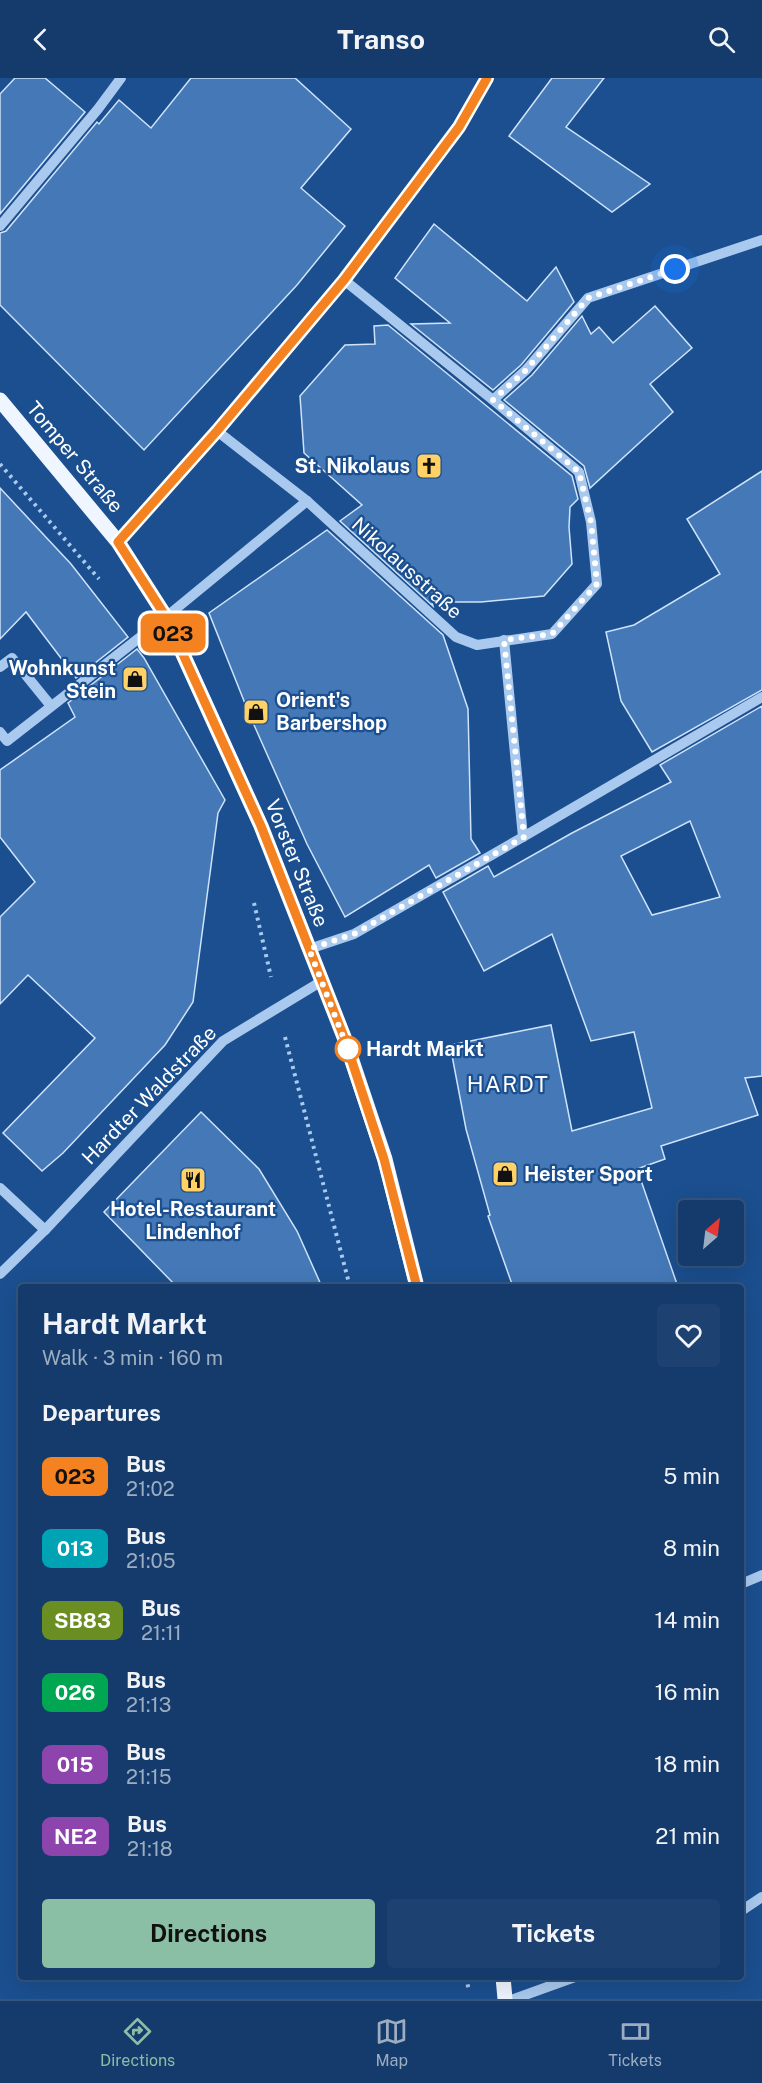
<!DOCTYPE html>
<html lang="en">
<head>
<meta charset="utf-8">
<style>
	body { margin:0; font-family:"Public Sans",sans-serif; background:#1d4271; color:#f1f3f6; height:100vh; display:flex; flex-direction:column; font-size:22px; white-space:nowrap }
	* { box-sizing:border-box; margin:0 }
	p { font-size:20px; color:#9dadc1 }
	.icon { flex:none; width:33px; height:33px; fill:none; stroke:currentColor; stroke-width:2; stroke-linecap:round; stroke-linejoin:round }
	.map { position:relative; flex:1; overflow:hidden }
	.side { position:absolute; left:18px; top:1206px; width:726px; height:696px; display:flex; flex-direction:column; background:#143b6b; border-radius:6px; box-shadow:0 6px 24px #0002,0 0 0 2px #33557e }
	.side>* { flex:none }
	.badge { padding:0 12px; border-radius:9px; font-size:21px; line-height:39px }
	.needle { width:39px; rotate:28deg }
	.controls { position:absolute; left:678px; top:1122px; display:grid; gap:12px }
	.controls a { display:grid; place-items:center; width:66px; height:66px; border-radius:6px; background:#143b6b; box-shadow:0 6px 24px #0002,0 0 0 2px #33557e; font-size:30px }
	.you { position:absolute; width:30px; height:30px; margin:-15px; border:4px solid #fff; border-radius:50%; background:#1a73e8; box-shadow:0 0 0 9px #1a73e833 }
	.map>.badge { position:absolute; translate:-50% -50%; box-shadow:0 0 0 3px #fff }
	h2 { padding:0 24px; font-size:22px; line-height:54px }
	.round { display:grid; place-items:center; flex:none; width:63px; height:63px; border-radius:6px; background:#1d4271 }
	.head { display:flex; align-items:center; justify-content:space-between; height:102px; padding:0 24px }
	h1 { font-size:28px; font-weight:700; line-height:45px }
	.button { display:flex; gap:12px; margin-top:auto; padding:12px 24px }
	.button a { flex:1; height:69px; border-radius:6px; background:#8abfa5; color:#111; font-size:24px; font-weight:700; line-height:69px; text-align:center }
	.button a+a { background:#1d4271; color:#f1f3f6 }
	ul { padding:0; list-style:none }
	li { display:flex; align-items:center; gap:18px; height:72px; padding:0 24px }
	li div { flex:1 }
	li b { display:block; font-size:22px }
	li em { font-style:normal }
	li .badge { min-width:66px; font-weight:700; text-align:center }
	header { display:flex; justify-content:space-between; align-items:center; height:78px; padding:0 24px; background:#143b6b; font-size:27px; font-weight:700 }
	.dock { display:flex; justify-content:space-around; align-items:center; height:84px; border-top:2px solid #33557e; background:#143b6b; font-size:16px; color:#9dadc1 }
	.dock a { display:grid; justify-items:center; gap:3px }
	.dock .current { color:#8abfa5 }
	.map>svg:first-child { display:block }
	.building { fill:#4478b7; stroke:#cfe3fa; stroke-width:1.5; fill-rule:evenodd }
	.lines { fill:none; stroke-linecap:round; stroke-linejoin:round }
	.path { stroke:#a9c9ee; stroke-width:4; stroke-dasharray:3 4.5; stroke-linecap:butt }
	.minor { stroke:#a9c9ee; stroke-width:10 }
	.major { stroke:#f0f6ff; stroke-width:15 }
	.line-casing { stroke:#fff; stroke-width:14 }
	.line { stroke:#f58220; stroke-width:9 }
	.walk { stroke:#fff; stroke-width:6; stroke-dasharray:0 10.8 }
	.stop-dot { fill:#fff; stroke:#f58220; stroke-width:3 }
	.labels { text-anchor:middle; stroke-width:4.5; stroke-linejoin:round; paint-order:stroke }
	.street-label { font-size:20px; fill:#fff; stroke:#1b4f8f }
	.poi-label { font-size:20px; font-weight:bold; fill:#fff; stroke:#1b4f8f; text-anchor:end }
	.stop-label { font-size:20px; font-weight:bold; fill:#fff; stroke:#1b4f8f; text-anchor:start }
	.quarter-label { font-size:22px; letter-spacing:1.5px; fill:#fff; stroke:#1b4f8f }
</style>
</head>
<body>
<header><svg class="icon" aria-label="back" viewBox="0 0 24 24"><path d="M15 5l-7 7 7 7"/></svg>Transo<svg class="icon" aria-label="search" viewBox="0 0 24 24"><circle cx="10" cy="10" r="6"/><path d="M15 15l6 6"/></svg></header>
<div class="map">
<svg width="762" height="1921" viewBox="0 0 762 1921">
	<rect width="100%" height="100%" fill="#1b4f8f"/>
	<g class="building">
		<polygon points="15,0 45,0 85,34 0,136 0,16"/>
		<polygon points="191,0 295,0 351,51 301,110 345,148 297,207 144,372 0,227 0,155 6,153 97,44 99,46 119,22 151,50"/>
		<polygon points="552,0 604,0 566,49 650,106 612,134 509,58"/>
		<polygon points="434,146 527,223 556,189 574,224 521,287 493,312 411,246 450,245 395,200"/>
		<polygon points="655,228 692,270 650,306 673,334 590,410 584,388 504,322 532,297 582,238 591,256 599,249 613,265"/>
		<polygon points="388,247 572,398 578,421 570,429 569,449 572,486 544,518 481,524 432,524 433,528 340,443 362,427 304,375 300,318 345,267 375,266 374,248"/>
		<polygon points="762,393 762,612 652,674 621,623 606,554 634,547 720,496 687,441"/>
		<polygon points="0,410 71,486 128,559 76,600 26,534 0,561"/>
		<polygon points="327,452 443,557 468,631 471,761 480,775 436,800 429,787 345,839 307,766 250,638 209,535"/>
		<polygon points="137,571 144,580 225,722 218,735 193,924 165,967 63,1075 42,1093 3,1055 95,960 28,897 0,926 0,839 35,804 0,759 0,692 75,639 68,625"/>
		<path d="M762,628V998L745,1000L758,1037L661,1068L665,1081L637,1091L678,1209H513L488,1138L490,1137L466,1051L450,967L551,947L572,1053L652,1030L634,954L591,963L552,856L484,893L443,814L488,788L494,799L572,755L671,704L660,687ZM690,743L720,819L652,837L621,778Z"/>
		<polygon points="201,1034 259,1091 297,1153 322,1209 177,1209 104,1134"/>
	</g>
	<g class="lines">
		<g class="path">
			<polyline points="0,386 99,501"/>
			<polyline points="254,825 271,899"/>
			<polyline points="285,959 350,1209"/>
			<polyline points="466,1899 469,1913"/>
		</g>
		<g class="minor">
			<polyline points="0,148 98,31 121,0"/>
			<polyline points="493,322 526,292 588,220 762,162"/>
			<polyline points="217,353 307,423 456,559 477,567 552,556 597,506 591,444 579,394 493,322 344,202"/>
			<polyline points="118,464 217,353 344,202 459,49 487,0"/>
			<polyline points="504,562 523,759"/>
			<polyline points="0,589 12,580 51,628"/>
			<polyline points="0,654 7,663 166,539 307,423"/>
			<polyline points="309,871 354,856 523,759 762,619"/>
			<polyline points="0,1110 45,1152"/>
			<polyline points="0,1196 45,1152 223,963 322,903"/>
			<polyline points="741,1506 762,1497"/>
			<polyline points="741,1833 762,1819"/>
			<polyline points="514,1921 575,1899"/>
		</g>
		<g class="major">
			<polyline points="0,322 118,464 166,539 261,748 344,959 385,1081 417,1209"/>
			<polyline points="503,1899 505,1921"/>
		</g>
	</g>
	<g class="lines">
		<g class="line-casing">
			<polyline id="line" points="417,1209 384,1081 344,959 261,748 166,539 118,464 217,353 344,202 459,49 487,0"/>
		</g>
		<use href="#line" class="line"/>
		<polyline class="walk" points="348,971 351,979 309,871 354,856 524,759 504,562 552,556 597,506 591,444 579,394 493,322 526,292 588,220 675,191"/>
	</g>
	<defs>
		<g id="church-square" transform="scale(1.35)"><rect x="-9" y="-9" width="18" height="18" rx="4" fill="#ffd166" stroke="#1b4f8f"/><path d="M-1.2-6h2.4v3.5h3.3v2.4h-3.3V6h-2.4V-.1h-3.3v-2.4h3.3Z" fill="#111"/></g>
		<g id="shop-square" transform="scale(1.35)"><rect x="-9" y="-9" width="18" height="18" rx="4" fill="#ffd166" stroke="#1b4f8f"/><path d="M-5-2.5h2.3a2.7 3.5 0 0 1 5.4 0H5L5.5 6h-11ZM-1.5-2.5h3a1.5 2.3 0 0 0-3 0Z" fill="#111"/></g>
		<g id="restaurant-square" transform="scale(1.35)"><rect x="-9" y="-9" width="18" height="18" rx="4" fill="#ffd166" stroke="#1b4f8f"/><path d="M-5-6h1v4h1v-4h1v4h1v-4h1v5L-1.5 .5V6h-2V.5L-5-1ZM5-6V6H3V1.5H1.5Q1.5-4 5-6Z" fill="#111"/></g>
	</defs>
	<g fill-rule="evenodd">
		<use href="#church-square" x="429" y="388"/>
		<use href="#shop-square" x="135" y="601"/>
		<use href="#shop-square" x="256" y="634"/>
		<use href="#shop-square" x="505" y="1096"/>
		<use href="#restaurant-square" x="193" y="1102"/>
	</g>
	<circle class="stop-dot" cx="348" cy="971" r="12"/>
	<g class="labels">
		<g class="street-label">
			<text transform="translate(75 379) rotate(50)" y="7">Tomper Straße</text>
			<text transform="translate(407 490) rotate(42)" y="7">Nikolausstraße</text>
			<text transform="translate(297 785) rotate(68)" y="7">Vorster Straße</text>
			<text transform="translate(149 1017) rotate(-46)" y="7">Hardter Waldstraße</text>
		</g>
		<g class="poi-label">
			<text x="410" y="395">St. Nikolaus</text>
			<text x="116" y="597">Wohnkunst<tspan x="116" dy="23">Stein</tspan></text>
			<text x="276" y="629" text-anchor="start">Orient's<tspan x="276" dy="23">Barbershop</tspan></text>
			<text x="524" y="1103" text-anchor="start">Heister Sport</text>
			<text x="193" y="1138" text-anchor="middle">Hotel-Restaurant<tspan x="193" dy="23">Lindenhof</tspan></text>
		</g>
		<g class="stop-label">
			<text x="366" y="978">Hardt Markt</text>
		</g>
		<g class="quarter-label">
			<text x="508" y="1014">HARDT</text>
		</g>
	</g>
</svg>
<div class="controls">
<a><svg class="needle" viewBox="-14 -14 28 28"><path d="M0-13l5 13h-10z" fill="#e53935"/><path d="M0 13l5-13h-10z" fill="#9dadc1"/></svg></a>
</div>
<div class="you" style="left:675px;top:191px"></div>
<b class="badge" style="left:173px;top:555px;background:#f58220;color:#111">023</b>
<section class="side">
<div class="head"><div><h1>Hardt Markt</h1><p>Walk · 3 min · 160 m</p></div><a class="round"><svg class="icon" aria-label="heart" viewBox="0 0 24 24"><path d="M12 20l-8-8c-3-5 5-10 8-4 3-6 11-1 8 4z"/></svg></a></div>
<h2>Departures</h2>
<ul>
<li><span class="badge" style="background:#f58220;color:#111">023</span><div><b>Bus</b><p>21:02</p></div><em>5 min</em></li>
<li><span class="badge" style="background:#00a3b4;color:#fff">013</span><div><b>Bus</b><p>21:05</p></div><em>8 min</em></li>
<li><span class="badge" style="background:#6b8e23;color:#fff">SB83</span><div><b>Bus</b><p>21:11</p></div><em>14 min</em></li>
<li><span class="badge" style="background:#00a651;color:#fff">026</span><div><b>Bus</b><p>21:13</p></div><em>16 min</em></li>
<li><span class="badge" style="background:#8e44ad;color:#fff">015</span><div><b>Bus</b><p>21:15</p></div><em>18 min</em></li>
<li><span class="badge" style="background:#8e44ad;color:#fff">NE2</span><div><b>Bus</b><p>21:18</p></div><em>21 min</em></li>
</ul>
<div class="button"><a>Directions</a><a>Tickets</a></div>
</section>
</div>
<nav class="dock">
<a class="current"><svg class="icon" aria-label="directions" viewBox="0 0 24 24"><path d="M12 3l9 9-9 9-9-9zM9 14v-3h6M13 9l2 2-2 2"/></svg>Directions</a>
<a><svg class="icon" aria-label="map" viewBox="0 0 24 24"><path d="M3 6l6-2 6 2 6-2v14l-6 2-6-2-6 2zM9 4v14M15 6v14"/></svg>Map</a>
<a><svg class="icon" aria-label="tickets" viewBox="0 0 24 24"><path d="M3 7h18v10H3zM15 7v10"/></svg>Tickets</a>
</nav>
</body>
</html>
